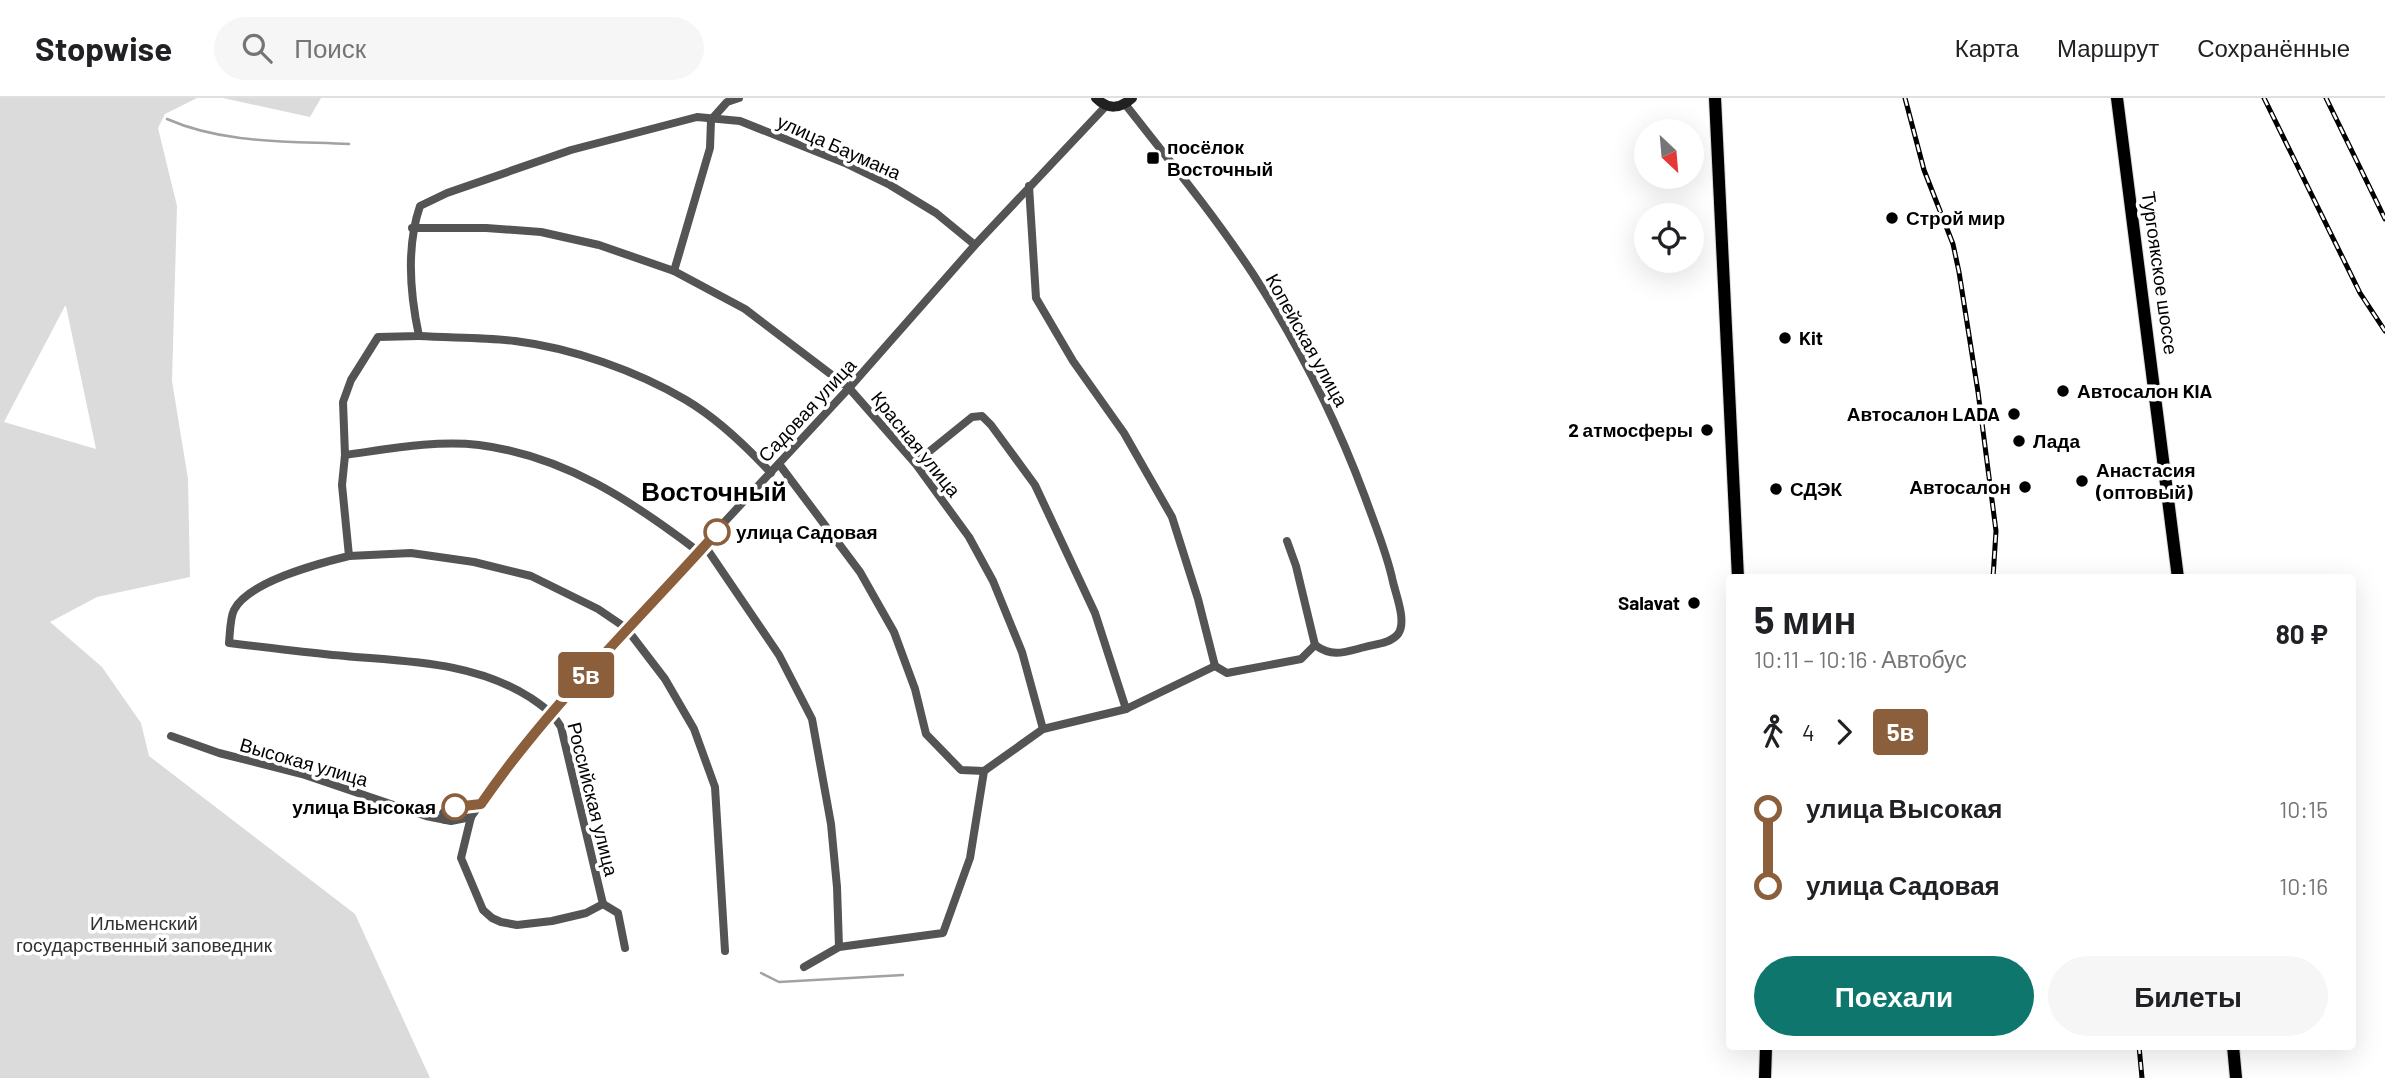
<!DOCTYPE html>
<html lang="ru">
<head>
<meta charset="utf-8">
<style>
	body { margin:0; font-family:Barlow,sans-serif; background:#f6f6f6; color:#202124; height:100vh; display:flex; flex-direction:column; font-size:26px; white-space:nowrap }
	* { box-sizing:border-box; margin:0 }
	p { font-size:23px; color:#757577 }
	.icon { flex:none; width:38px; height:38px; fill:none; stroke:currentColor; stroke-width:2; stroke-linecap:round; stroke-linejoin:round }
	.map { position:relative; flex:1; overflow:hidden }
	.details { position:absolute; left:1726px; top:476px; width:630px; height:476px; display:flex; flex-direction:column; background:#fff; border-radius:7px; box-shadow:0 7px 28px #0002 }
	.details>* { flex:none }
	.badge { padding:0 14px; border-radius:5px; font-size:24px; line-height:46px }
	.needle { width:46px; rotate:154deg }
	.buttons { position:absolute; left:1634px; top:21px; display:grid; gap:14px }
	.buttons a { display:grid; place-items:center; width:70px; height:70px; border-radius:50%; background:#fff; box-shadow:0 7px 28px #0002; font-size:35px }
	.map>.badge { position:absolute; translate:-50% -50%; box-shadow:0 0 0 4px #fff }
	.legs { display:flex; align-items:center; gap:10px; height:77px; padding:0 28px; font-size:23px }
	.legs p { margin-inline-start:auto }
	.headline { display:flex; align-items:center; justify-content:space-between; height:119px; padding:0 28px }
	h1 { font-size:38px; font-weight:700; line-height:52px }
	.action { display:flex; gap:14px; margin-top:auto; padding:14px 28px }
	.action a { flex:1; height:80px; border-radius:42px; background:#0f766e; color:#fff; font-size:28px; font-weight:700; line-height:80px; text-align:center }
	.action a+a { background:#f6f6f6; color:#202124 }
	ul { padding:0 28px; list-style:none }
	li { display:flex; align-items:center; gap:24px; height:77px; font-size:26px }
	li i { display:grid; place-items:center; width:10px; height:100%; margin:0 9px; background:currentColor }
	li i::after { content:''; width:18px; height:18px; margin:-9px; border:5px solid; border-radius:50%; background:#fff }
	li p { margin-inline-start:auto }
	li:first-child i { background:linear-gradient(#0000 50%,currentColor 0) }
	li:last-child i { background:linear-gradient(currentColor 50%,#0000 0) }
	header { display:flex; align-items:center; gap:42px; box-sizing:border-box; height:98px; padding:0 35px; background:#fff; border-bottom:2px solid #e0e0e0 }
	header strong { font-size:33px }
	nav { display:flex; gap:38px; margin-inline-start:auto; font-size:24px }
	.search { width:490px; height:63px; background:#f6f6f6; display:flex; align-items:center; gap:18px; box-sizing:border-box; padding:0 24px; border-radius:38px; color:#757577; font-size:26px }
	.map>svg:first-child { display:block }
	.green { fill:#dbdbdb; fill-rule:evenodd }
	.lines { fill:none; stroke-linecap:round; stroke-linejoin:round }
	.stream { stroke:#a2a2a2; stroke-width:2.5 }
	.primary-casing { stroke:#dbdbdb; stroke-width:14 }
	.street { stroke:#545454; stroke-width:8 }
	.secondary { stroke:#212121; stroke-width:10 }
	.primary { stroke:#000; stroke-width:12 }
	.rail-casing { stroke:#000; stroke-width:5 }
	.rail { stroke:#fff; stroke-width:2.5; stroke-dasharray:8; stroke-linecap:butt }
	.line-1-casing { stroke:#fff; stroke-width:16 }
	.line-1 { stroke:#8b5e3c; stroke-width:10 }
	.poi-dot { fill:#000; stroke:#fff; stroke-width:2.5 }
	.stop-1-dot { fill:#fff; stroke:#8b5e3c; stroke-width:3.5 }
	.labels { text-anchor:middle; stroke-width:7; stroke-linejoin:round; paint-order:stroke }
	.street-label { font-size:19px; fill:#000; stroke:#fff }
	.poi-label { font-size:19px; font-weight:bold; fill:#000; stroke:#fff; text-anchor:start }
	.stop-label { font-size:19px; font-weight:bold; fill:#000; stroke:#fff; text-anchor:start }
	.park-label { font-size:19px; fill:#323232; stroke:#fff }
	.district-label { font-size:26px; font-weight:bold; fill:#000; stroke:#fff }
</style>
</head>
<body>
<header>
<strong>Stopwise</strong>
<div class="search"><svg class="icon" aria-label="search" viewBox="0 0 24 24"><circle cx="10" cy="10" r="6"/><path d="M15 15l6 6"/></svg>Поиск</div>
<nav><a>Карта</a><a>Маршрут</a><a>Сохранённые</a></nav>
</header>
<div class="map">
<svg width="2385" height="980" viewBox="0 0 2385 980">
	<rect width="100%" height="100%" fill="#fff"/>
	<g class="green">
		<path d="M0,0H197L165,16L158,30L177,108L172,283L188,381L190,479L97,499L50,524L102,569L141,625L149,658L355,816L430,980H0ZM65,208H66L96,351L4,324Z"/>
		<polygon points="223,0 321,0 310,19"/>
	</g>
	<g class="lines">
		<g class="stream">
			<path d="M167,21C224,46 288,43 349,46"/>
			<polyline points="761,875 779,884 903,877"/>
		</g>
		<g class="primary-casing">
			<g id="primary">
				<polyline points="1715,0 1738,480"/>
				<polyline points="2117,0 2178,480"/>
				<polyline points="2233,948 2236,980"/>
				<polyline points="1765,980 1766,948"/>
			</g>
		</g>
		<g class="street">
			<path d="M1125,6C1169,62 1214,117 1253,176C1298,246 1336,321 1365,399C1375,427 1387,455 1393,484C1396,497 1407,524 1398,536C1391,545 1376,546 1365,549C1345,554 1333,560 1315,547L1301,561L1227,575L1215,568"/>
			<polyline points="711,22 727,4 739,0"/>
			<polyline points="1029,88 1036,200 1073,263 1124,335 1172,419 1198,501 1215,568"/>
			<polyline points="412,130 486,130 541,134 599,147 674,173 745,211 849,290 915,365 969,439 993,483 1022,554 1043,631"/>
			<path d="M975,147L936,115L890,87L845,65L740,23L697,19L571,52L447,95L420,108C406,149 410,196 419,238L378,239L351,282L343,304L345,357L342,387L349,458C320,465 248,484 234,512C230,520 230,535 229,545C261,549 293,553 324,556C395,564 469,560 531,600C545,610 552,614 561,629L603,806L586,815L552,823L517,827L501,824L492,820L483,812L461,760L471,719L509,665L626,530L849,290L975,147L1106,8"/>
			<polyline points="674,173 710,50 711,22"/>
			<path d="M419,238C451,240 484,239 515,243C572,250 637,273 686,302C718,321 746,348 771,375"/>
			<path d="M345,357C389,351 435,342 479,347C565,358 632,403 699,454"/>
			<polyline points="915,365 972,319 982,318 991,327 1035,387 1095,515 1126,611"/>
			<polyline points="779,366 860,474 894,534 915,591 926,636 961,672 984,673"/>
			<polyline points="1287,443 1296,468 1315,547"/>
			<polyline points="705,448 779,557 812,621 831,726 837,789 839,849"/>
			<polyline points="349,458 411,455 474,464 531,478 598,511 626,530 665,581 694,631 715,689 725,853"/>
			<polyline points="171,638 219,655 302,676 426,718 451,723 471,719"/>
			<polyline points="445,722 443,715 447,710 481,706"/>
			<polyline points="603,806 618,815 625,850"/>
			<polyline points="804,869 839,849 943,835 970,760 984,673 1043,631 1126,611 1215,568"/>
		</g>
		<path class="secondary" d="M1096,0C1108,12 1120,11 1132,0"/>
		<use href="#primary" class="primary"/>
		<g class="rail-casing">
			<g id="rail">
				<polyline points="1905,0 1924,72 1953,146 1959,174 1978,294 1996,433 1993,480"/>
				<polyline points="2264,0 2360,195 2385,233"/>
				<polyline points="2326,0 2385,121"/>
				<polyline points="2139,948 2142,980"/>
			</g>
		</g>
		<use href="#rail" class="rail"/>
	</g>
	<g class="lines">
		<g class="line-1-casing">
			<path id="line-1" d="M455,709L481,706C549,607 637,524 717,434"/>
		</g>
		<use href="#line-1" class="line-1"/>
	</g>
	<g class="poi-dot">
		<rect x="1146" y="53" width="14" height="14" rx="3.5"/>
		<circle cx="1892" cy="120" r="7"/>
		<circle cx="1785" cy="240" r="7"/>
		<circle cx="2063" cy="293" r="7"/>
		<circle cx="2014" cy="316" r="7"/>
		<circle cx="1707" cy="332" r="7"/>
		<circle cx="2019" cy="343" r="7"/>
		<circle cx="2082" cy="383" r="7"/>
		<circle cx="2025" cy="389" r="7"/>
		<circle cx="1776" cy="391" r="7"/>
		<circle cx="1694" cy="505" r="7"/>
	</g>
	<g class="stop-1-dot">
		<circle cx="717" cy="434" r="12"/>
		<circle cx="455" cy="709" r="12"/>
	</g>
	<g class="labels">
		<g class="street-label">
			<text transform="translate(839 49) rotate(24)" y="7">улица Баумана</text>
			<text transform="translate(2160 175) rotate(82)" y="7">Тургоякское шоссе</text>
			<text transform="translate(1307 242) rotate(61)" y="7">Копейская улица</text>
			<text transform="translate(807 312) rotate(-47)" y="7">Садовая улица</text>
			<text transform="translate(916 346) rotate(51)" y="7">Красная улица</text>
			<text transform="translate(304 664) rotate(16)" y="7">Высокая улица</text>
			<text transform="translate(593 701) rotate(76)" y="7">Российская улица</text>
		</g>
		<g class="poi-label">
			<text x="1167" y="56">посёлок<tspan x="1167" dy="22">Восточный</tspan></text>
			<text x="1906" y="127">Строй мир</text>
			<text x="1799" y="247">Kit</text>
			<text x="2077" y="300">Автосалон KIA</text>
			<text x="2000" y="323" text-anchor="end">Автосалон LADA</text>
			<text x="1693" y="339" text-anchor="end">2 атмосферы</text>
			<text x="2033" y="350">Лада</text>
			<text x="2096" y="379">Анастасия<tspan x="2096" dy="22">(оптовый)</tspan></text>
			<text x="2011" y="396" text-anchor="end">Автосалон</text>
			<text x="1790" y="398">СДЭК</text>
			<text x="1680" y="512" text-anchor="end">Salavat</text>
		</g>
		<g class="stop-label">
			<text x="736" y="441">улица Садовая</text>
			<text x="436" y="716" text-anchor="end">улица Высокая</text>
		</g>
		<g class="park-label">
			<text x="144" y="832">Ильменский<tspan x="144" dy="22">государственный заповедник</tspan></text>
		</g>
		<g class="district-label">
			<text x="714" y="403">Восточный</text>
		</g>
	</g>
</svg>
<div class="buttons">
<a><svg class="needle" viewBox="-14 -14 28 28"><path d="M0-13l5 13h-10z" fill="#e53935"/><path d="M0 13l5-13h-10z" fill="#757577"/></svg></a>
<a><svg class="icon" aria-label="locate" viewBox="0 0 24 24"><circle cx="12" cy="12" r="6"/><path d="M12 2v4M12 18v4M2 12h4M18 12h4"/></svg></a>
</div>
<b class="badge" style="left:586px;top:577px;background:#8b5e3c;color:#fff">5в</b>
<section class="details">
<div class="headline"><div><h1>5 мин</h1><p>10:11 – 10:16 · Автобус</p></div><b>80 ₽</b></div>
<div class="legs"><svg class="icon" aria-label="walk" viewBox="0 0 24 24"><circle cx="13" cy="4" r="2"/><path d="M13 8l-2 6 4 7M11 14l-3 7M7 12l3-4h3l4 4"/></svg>4<svg class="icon" aria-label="forward" viewBox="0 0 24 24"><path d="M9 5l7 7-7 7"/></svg><b class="badge" style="background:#8b5e3c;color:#fff">5в</b></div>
<ul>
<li><i style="color:#8b5e3c"></i><b>улица Высокая</b><p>10:15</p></li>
<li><i style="color:#8b5e3c"></i><b>улица Садовая</b><p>10:16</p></li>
</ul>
<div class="action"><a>Поехали</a><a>Билеты</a></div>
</section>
</div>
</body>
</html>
